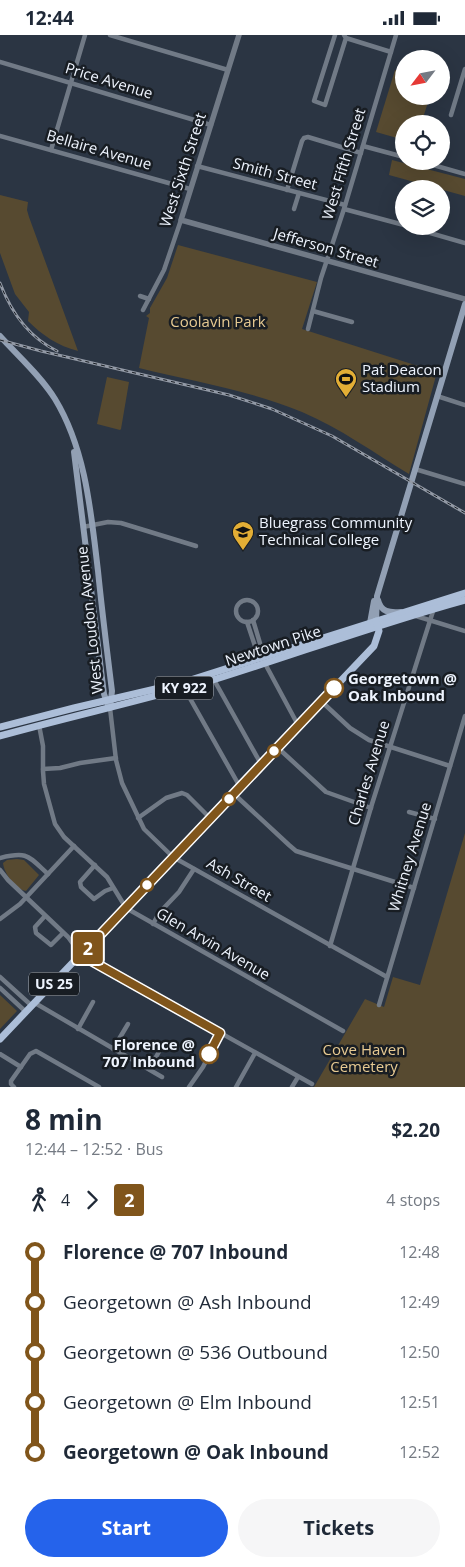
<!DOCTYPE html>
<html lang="en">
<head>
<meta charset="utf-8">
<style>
	body { margin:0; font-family:"Open Sans",sans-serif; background:#f6f6f7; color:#1f2937; height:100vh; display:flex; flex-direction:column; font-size:19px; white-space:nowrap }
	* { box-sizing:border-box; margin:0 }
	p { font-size:16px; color:#747a83 }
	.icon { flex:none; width:28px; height:28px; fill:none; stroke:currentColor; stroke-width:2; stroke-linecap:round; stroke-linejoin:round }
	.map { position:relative; height:1052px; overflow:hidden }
	.panel { display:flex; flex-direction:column; background:#fff; flex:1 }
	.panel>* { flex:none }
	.badge { padding:0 10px; border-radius:4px; font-size:18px; line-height:32px }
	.needle { width:32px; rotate:238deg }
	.tools { position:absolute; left:395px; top:15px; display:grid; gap:10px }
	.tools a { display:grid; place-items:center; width:55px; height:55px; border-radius:50%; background:#fff; box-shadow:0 5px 20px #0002; font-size:25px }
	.map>.badge { position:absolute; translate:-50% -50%; box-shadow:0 0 0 2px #fff }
	.legs { display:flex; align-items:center; gap:8px; height:55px; padding:0 25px; font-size:16px }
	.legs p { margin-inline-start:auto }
	.overview { display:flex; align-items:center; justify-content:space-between; height:85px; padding:0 25px }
	h1 { font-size:28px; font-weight:700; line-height:38px }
	.primary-button { display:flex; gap:10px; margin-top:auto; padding:10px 25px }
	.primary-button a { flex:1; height:58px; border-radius:30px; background:#2563eb; color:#fff; font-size:20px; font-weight:700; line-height:58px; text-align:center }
	.primary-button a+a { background:#f6f6f7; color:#1f2937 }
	ul { padding:0 25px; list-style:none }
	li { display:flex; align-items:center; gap:18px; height:50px; font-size:19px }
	li i { display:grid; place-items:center; width:8px; height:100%; margin:0 6px; background:currentColor }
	li i::after { content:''; width:12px; height:12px; margin:-6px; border:4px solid; border-radius:50%; background:#fff }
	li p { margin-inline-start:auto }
	li:first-child i { background:linear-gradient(#0000 50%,currentColor 0) }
	li:last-child i { background:linear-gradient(currentColor 50%,#0000 0) }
	.status { display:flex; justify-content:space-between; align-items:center; height:35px; padding:0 25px; background:#fff; direction:ltr }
	.status svg { height:14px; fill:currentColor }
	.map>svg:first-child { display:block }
	.green { fill:#574a30 }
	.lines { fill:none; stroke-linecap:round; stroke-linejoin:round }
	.minor { stroke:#717a86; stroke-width:4.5 }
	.tertiary { stroke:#717a86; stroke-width:5.5 }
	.secondary { stroke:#92a0b4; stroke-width:6 }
	.primary { stroke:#acbed8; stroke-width:7 }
	.rail-casing { stroke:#9299a5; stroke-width:3 }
	.rail { stroke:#181d23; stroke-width:1; stroke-dasharray:4; stroke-linecap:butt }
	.line-1-casing { stroke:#fff; stroke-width:11 }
	.line-1 { stroke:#80551b; stroke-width:8 }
	.stop-1-dot { fill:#fff; stroke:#80551b; stroke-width:2.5 }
	.labels { text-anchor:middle; stroke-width:5; stroke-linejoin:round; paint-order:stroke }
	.shield { fill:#181d23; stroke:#aeb4bc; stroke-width:1 }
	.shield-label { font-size:14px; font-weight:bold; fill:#eef4fe }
	.street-label { font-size:15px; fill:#eef4fe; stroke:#181d23 }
	.park-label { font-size:15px; fill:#e7ca92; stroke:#181d23 }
	.poi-label { font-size:15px; fill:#eef4fe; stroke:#181d23; text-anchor:start }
	.stop-label { font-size:15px; font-weight:bold; fill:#eef4fe; stroke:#181d23; text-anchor:start }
</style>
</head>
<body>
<div class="status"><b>12:44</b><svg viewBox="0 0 49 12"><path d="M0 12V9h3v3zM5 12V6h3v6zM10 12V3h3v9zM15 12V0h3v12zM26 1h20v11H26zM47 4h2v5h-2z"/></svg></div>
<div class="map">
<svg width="465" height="1052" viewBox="0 0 465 1052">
	<rect width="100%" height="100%" fill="#2b3543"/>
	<g class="green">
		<polygon points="395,35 404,38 404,61 430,61 421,89 404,89 404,105 376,97"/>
		<polygon points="392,125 465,144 465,161 389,140"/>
		<path d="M0,160L28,167L27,175L29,182L78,316C58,311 42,300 28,286L29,277L15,259L0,218Z"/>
		<path d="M178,210L317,247L302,294L437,337L409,439C374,418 340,393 302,377C252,356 192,346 139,333L149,283L146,281L150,278V273L167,243Z"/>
		<polygon points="107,342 129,347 121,394 120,395 97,389"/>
		<polygon points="465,798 465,1052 314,1052 365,964 384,972 393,942 420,950"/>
		<path d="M17,824L24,825L39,840L26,856C15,854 4,838 3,828L7,825Z"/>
		<polygon points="0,960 17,976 0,994"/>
	</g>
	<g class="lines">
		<g class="minor">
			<polyline points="110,0 228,35"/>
			<polyline points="335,0 314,66 325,70 346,3 344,0"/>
			<polyline points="346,3 391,17"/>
			<polyline points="0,27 211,90"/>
			<polyline points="451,80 465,34"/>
			<polyline points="0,101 190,154"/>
			<polyline points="363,111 404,122"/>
			<polyline points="51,115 85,0"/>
			<polyline points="419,126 465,139"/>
			<polyline points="197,131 345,170"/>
			<polyline points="287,155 302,106 304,103 308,102 361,118"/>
			<polyline points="294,174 299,158"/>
			<polyline points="344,174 404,190"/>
			<polyline points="406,191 465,208"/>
			<polyline points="140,261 149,264"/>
			<polyline points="143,275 164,235 181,185"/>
			<polyline points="313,276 352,287"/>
			<polyline points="308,294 321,243 344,174 396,0"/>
			<polyline points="437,361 465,370"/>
			<polyline points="415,434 465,449"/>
			<polyline points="83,492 108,487 121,488 196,511"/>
			<circle cx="247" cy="576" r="11"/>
			<polyline points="416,581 465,596"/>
			<polyline points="253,585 262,615 262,623"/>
			<polyline points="247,587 257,617 262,623 298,690"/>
			<polyline points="213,643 261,729"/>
			<polyline points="183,651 240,752"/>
			<polyline points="321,666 350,693 369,705 450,731"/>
			<polyline points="110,673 116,725 122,748 144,794 173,822 387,942"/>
			<polyline points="39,690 43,711 43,736 44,749 55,789 64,802 107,842 126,873 343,996"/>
			<polyline points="277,712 326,757 371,773"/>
			<polyline points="43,734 60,733 80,728 116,723"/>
			<polyline points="234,759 289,810 296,816 414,853"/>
			<polyline points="409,777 435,784"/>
			<polyline points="138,783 166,763 182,758 187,760 210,783"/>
			<path d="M0,823C28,816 28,821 48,839"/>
			<polyline points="95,830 80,847 81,852 94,864 105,856 113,853"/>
			<polyline points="0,835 8,845 68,902 81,920 312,1049"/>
			<polyline points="45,881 35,892 36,898 51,910 63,898"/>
			<polyline points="0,884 20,869 74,811"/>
			<polyline points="153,889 159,878 179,857 194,834"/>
			<polyline points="330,911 372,769 434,573"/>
			<polyline points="0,942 32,971"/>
			<polyline points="0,953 26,977"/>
			<polyline points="35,968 162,1042"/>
			<polyline points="379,970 465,681"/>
			<polyline points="78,994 93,967"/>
			<polyline points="113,1014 128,989"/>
			<polyline points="0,1019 21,1032"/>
			<polyline points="149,1034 164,1008"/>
			<polyline points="14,1052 11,1049 11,1046 30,1019 36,1016 99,1052"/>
			<polyline points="189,1052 203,1032 220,998"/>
			<polyline points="236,1052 255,1018"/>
			<polyline points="292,1052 298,1042"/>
		</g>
		<polyline class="tertiary" points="239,0 181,185 465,264"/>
		<g class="secondary">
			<path d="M0,301C18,321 41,341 55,364C86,415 91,478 98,536C102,576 107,616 112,656L110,673"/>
			<polyline points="74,417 104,659 108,670"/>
			<path d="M378,565C381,577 389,578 401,577"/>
			<polyline points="376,586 377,561 465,269"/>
			<polyline points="370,588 374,566"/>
		</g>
		<g class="primary">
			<polyline points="0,692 74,673 181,648 465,558"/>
			<path d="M0,701C72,681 145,665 216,644C299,618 381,588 465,565"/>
			<polyline points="0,1004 374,611 379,596 376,586"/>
		</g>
		<g class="rail-casing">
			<g id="rail">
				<path d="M0,248C11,277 28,302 57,316"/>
				<polyline points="0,305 41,316 229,360 272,374 332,401 465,478"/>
			</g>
		</g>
		<use href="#rail" class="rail"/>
	</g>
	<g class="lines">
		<g class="line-1-casing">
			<polyline id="line-1" points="209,1019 220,998 81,920 334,653"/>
		</g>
		<use href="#line-1" class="line-1"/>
	</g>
	<defs>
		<g id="stadium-pin" transform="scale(1.125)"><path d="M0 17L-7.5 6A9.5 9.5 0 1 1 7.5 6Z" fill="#e3ae35" stroke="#181d23"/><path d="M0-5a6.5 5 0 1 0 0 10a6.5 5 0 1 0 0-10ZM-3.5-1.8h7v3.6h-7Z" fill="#111"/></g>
		<g id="university-pin" transform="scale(1.125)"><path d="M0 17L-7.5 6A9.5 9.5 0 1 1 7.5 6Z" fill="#e3ae35" stroke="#181d23"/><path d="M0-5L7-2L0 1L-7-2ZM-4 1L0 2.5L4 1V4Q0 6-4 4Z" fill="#111"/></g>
	</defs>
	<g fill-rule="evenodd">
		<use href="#stadium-pin" x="346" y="344"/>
		<use href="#university-pin" x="243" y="497"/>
	</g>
	<g class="stop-1-dot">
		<circle cx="334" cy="653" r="9"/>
		<circle cx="274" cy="716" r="6"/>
		<circle cx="229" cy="764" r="6"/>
		<circle cx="147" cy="850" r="6"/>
		<circle cx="209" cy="1019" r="9"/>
	</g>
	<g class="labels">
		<g class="shield">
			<rect x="155" y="641.5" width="58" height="23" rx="4"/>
			<rect x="29" y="937.5" width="50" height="23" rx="4"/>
		</g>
		<g class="shield-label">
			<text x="184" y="658">KY 922</text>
			<text x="54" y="954">US 25</text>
		</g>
		<g class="street-label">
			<text transform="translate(109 46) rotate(17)" y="5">Price Avenue</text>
			<text transform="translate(99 115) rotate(16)" y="5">Bellaire Avenue</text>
			<text transform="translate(344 129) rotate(-73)" y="5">West Fifth Street</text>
			<text transform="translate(183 135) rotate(-72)" y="5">West Sixth Street</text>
			<text transform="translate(275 139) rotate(15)" y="5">Smith Street</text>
			<text transform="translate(326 213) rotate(16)" y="5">Jefferson Street</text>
			<text transform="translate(90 585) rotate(-96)" y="5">West Loudon Avenue</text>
			<text transform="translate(273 611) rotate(-18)" y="5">Newtown Pike</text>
			<text transform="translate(369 738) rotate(-73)" y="5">Charles Avenue</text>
			<text transform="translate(410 822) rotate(-73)" y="5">Whitney Avenue</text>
			<text transform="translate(239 845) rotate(30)" y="5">Ash Street</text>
			<text transform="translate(213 909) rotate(30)" y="5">Glen Arvin Avenue</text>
		</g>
		<g class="park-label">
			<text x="218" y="292">Coolavin Park</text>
			<text x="364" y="1020">Cove Haven<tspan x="364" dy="17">Cemetery</tspan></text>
		</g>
		<g class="poi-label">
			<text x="362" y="340">Pat Deacon<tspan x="362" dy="17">Stadium</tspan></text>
			<text x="259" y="493">Bluegrass Community<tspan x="259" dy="17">Technical College</tspan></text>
		</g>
		<g class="stop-label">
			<text x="348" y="649">Georgetown @<tspan x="348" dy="17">Oak Inbound</tspan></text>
			<text x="195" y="1015" text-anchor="end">Florence @<tspan x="195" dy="17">707 Inbound</tspan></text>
		</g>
	</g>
</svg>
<div class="tools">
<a><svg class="needle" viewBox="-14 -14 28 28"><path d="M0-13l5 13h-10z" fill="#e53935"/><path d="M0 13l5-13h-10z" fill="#747a83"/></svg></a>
<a><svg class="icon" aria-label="locate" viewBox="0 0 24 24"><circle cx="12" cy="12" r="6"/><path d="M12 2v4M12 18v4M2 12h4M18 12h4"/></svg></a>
<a><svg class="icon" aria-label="layers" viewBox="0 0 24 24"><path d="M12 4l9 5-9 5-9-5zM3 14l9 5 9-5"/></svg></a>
</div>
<b class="badge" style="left:88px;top:913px;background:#80551b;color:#fff">2</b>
</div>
<section class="panel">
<div class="overview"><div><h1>8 min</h1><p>12:44 – 12:52 · Bus</p></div><b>$2.20</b></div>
<div class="legs"><svg class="icon" aria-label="walk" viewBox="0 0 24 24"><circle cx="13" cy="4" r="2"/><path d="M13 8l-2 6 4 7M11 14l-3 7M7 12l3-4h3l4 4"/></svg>4<svg class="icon" aria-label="forward" viewBox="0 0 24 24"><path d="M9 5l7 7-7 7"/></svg><b class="badge" style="background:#80551b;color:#fff">2</b><p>4 stops</p></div>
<ul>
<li><i style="color:#80551b"></i><b>Florence @ 707 Inbound</b><p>12:48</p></li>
<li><i style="color:#80551b"></i><span>Georgetown @ Ash Inbound</span><p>12:49</p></li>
<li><i style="color:#80551b"></i><span>Georgetown @ 536 Outbound</span><p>12:50</p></li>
<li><i style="color:#80551b"></i><span>Georgetown @ Elm Inbound</span><p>12:51</p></li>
<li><i style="color:#80551b"></i><b>Georgetown @ Oak Inbound</b><p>12:52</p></li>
</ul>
<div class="primary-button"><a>Start</a><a>Tickets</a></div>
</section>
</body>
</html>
